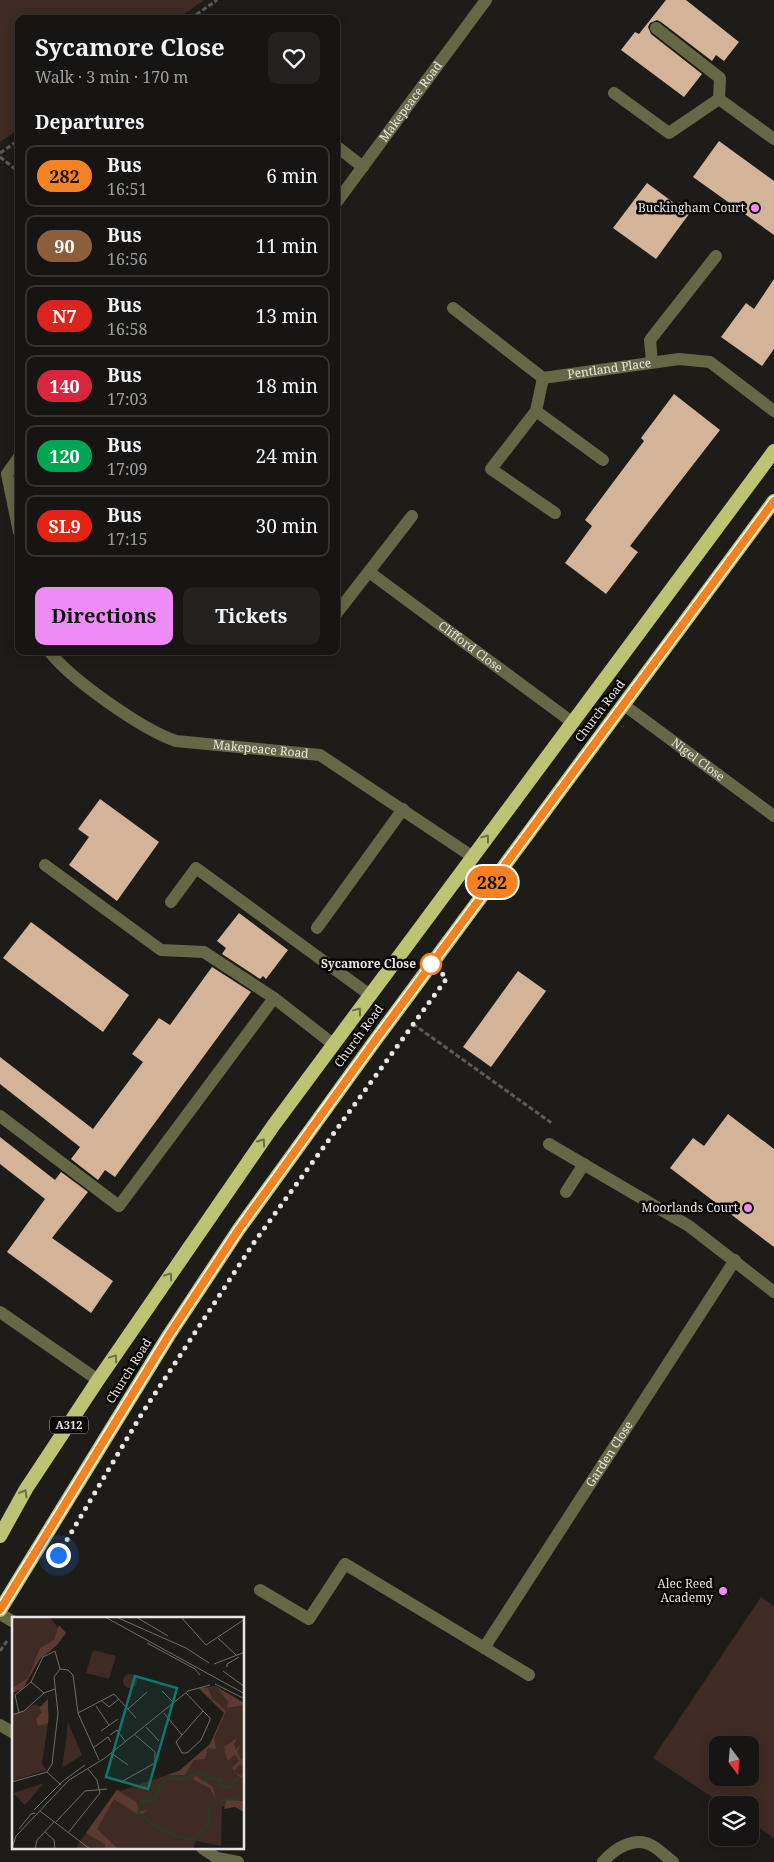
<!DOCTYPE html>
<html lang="en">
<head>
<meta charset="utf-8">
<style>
	body { margin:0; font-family:"Noto Serif",serif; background:#232221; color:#f1f3f6; height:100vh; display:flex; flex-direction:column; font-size:19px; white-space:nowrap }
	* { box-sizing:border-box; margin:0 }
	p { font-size:16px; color:#9e9fa0 }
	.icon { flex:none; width:28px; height:28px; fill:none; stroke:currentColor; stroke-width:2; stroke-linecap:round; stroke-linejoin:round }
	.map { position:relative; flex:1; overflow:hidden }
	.drawer { position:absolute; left:15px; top:15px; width:325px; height:640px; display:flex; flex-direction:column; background:#161513; border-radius:10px; box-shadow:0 2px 12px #0003,0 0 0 1px #353433 }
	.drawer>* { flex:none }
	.badge { padding:0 10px; border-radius:16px; font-size:18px; line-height:32px }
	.needle { width:32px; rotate:164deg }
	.controls { position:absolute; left:709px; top:1736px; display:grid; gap:10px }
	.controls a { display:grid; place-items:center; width:50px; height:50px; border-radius:10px; background:#161513; box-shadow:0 2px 12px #0003,0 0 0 1px #353433; font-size:25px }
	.you { position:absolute; width:25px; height:25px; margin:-12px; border:4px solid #fff; border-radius:50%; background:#1a73e8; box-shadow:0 0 0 8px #1a73e833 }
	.map>.badge { position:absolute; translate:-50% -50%; box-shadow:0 0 0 2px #fff }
	h2 { padding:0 20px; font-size:19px; line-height:45px }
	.round { display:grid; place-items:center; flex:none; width:52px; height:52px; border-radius:10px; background:#232221 }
	.overview { display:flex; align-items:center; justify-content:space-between; height:85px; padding:0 20px }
	h1 { font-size:24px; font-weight:700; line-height:38px }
	.action { display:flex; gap:10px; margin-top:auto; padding:10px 20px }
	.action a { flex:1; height:58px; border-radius:10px; background:#ed8cf9; color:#111; font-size:20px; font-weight:700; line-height:58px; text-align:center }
	.action a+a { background:#232221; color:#f1f3f6 }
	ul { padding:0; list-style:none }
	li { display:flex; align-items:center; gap:15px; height:62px; margin:0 10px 8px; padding:0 10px; border:2px solid #353433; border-radius:10px }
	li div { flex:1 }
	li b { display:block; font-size:19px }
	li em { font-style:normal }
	li .badge { min-width:55px; font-weight:700; text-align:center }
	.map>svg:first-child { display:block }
	.green { fill:#3f2b24; fill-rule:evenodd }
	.building { fill:#d4b499 }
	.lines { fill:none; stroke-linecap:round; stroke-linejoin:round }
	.path { stroke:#5c5b58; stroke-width:3; stroke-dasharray:5 2.5; stroke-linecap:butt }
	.service { stroke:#646846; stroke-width:12 }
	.minor { stroke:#646846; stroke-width:12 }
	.trunk { stroke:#bcc474; stroke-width:14 }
	.oneway { stroke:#6b6f42 }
	.line-casing { stroke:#fff; stroke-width:11 }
	.line { stroke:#f58220; stroke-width:8 }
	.walk { stroke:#e7e6e3; stroke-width:5; stroke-dasharray:0 9 }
	.poi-dot { fill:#ed8cf9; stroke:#080706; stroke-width:2 }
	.stop-dot { fill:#fff; stroke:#f58220; stroke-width:2.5 }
	.labels { text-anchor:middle; stroke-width:5; stroke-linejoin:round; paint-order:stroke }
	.shield { fill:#080706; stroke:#a4a3a1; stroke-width:1 }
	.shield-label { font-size:11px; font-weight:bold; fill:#e7e6e3 }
	.street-label { font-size:12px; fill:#e7e6e3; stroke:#080706 }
	.poi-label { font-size:12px; fill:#e7e6e3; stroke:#080706; text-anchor:end }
	.stop-label { font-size:12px; font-weight:bold; fill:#e7e6e3; stroke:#080706; text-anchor:end }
	.inset-river { fill:none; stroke:#283c21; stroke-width:2.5 }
	.inset-road { fill:none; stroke:#6e6d6a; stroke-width:1 }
	.view { fill:#0f766e; fill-opacity:0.15; stroke:#0f766e; stroke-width:2.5 }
	.inset-edge { fill:none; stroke:#e7e6e3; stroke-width:2.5 }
</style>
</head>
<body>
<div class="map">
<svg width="774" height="1862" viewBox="0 0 774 1862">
	<rect width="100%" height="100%" fill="#1e1c19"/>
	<g class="green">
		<polygon points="0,0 204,0 177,19 19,19 19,129 0,142"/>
		<path d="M761,1597L774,1606V1838L750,1822V1805H724L653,1758ZM718,1745H750V1778H718Z"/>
	</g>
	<g class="building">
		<polygon points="666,0 686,0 739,42 724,61 716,55 712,61 661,22 657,20 650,23 648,27 651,34 702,74 684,97 621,50 635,32 639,34"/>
		<polygon points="719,141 774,181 774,235 693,177"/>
		<polygon points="647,183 689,214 656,259 613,228"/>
		<polygon points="774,279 774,349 762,366 721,337 746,303 754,309"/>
		<polygon points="674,394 720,430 630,546 638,552 606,594 565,563 592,526 585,520 644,441 641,438"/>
		<polygon points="100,799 159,842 117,901 69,865 89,837 78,829"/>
		<polygon points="239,913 288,950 266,979 263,976 260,979 222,954 226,948 217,941"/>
		<polygon points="31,922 129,995 103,1032 3,958"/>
		<polygon points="212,967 251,992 115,1177 105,1170 98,1180 71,1159 80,1147 0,1084 0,1057 93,1129 143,1062 132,1054 159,1018 170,1025"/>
		<polygon points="518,971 546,991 491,1067 463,1047"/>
		<polygon points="728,1114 774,1149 774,1247 670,1168 693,1138 704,1146"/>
		<polygon points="0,1137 55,1180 61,1172 88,1192 52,1238 113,1281 91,1313 7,1252 45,1199 0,1164"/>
	</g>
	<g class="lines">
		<g class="path">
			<polyline points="190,19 217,0"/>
			<polyline points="0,153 19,140"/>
			<polyline points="0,157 19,172"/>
			<polyline points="413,1024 553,1124"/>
			<polyline points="0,1651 7,1641"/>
		</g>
		<g class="service">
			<polyline points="614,93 669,133 719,99 720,78 656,28"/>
			<polyline points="336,146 363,167"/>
			<polyline points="652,362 650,340 716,256"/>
			<polyline points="543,378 536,411 491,469 555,513"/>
			<polyline points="536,411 603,460"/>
			<polyline points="171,902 196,868 370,995"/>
			<polyline points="317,928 403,809"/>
			<polyline points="0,1116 119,1206"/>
			<polyline points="260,1590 309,1619 345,1564"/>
			<polyline points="0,1725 14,1733"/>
			<polyline points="202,1848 217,1858 238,1862"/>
			<path d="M603,1862C614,1849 634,1836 651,1845C659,1849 666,1857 673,1862"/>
		</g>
		<g class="minor">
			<polyline points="719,99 774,139"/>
			<path id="s1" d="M336,203L486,0"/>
			<path id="s2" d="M453,308L543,378L679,359L710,362L774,411"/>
			<polyline points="19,457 7,474 19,532"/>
			<path id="s3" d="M369,572L572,722"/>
			<polyline points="336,614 412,516"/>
			<path id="s4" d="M49,651C70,679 143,730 176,741L320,755L473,857"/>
			<path id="s5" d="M624,705L774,816"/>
			<polyline points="45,865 161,950 204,952 274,998 333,1044"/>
			<polyline points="549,1144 689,1226 774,1292"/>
			<polyline points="566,1192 584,1164"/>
			<polyline points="119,1206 274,998"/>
			<polyline points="0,1312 98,1380"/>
			<polyline points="345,1564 529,1675"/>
			<polyline points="0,1614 14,1622"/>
			<path id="s6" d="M484,1648L735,1260"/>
		</g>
		<g class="trunk">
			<polyline points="0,1536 26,1489 98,1380 273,1126 774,451"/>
			<polyline points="0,1610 169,1335 239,1229 374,1042 774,501"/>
		</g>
	</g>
	<defs><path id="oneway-chevron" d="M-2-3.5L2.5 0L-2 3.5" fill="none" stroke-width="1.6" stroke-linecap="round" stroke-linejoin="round" transform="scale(1.25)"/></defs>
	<g class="oneway">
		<use href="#oneway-chevron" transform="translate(486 838) rotate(-53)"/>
		<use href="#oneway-chevron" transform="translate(358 1011) rotate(-53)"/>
		<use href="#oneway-chevron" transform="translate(262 1142) rotate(-55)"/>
		<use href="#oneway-chevron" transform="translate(169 1276) rotate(-56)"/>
		<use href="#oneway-chevron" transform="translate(114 1358) rotate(-56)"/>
		<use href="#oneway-chevron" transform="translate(24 1493) rotate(-60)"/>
	</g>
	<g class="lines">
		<g class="line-casing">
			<polyline id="line" points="0,1610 169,1335 239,1229 374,1042 774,501"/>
		</g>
		<use href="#line" class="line"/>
		<polyline class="walk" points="58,1555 141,1415 255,1241 447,978 431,964"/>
	</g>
	<g class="poi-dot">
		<circle cx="755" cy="208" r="5"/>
		<circle cx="748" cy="1208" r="5"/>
		<circle cx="723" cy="1591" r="5"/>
	</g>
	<circle class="stop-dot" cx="431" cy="964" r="10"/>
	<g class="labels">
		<rect class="shield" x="50" y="1416.5" width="38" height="17" rx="4"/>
		<g class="shield-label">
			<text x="69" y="1429">A312</text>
		</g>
		<g class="street-label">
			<text dy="4" stroke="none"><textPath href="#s1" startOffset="126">Makepeace Road</textPath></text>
			<text dy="4" stroke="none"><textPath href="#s2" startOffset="181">Pentland Place</textPath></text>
			<text dy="4" stroke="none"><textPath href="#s3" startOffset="126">Clifford Close</textPath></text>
			<text transform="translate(600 711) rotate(-53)" y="4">Church Road</text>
			<text dy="4" stroke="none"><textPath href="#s4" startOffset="242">Makepeace Road</textPath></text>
			<text dy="4" stroke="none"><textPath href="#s5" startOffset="92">Nigel Close</textPath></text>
			<text transform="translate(359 1036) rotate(-54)" y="4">Church Road</text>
			<text transform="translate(129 1371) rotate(-58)" y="4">Church Road</text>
			<text dy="4" stroke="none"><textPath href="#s6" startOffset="231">Garden Close</textPath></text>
		</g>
		<g class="poi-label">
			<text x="745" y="212">Buckingham Court</text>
			<text x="738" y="1212">Moorlands Court</text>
			<text x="713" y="1588">Alec Reed<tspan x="713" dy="14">Academy</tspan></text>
		</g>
		<g class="stop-label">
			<text x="416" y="968">Sycamore Close</text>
		</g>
	</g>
	<g transform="translate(12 1617)">
		<rect width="232" height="232" fill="#1e1c19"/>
		<path d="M0,0H38L51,18L29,38L11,72L0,77ZM81,33L104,39L97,62L74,56ZM111 64a7 7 0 1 1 14 0a7 7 0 1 1-14 0ZM204,69L232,86V191L210,189L209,229L184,224L181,232H63L105,172L108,174L167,154L198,127L212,96L186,71ZM35,84L37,99L30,147L35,153L0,164V98L24,87L28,90ZM56,105L70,138L50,151L54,124ZM32,166L13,188L1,176Z" fill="#3f2b24"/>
		<path d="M47,8L54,16L45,28L28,42L11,71L0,76V71L16,61L28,31L42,23ZM205,70L232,86V88L215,91L216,85ZM187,71H196L200,82L214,94L202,121L204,132L196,131L193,142L182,143L173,158H155L167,154L198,127L212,96ZM36,82V106L26,109L24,102L30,95L27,91ZM225,121L222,127L224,133L228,128L225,135L229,143L232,140V152L228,147L222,154L229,159L232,155L230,161L225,158L220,151L227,144L223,137L216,144L213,136L212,130ZM184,159L201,170L204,184L198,171L180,162ZM105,173L124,185L128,194L136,193L128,199L102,182L85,212L106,232H92L93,227L74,216ZM214,183L232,184V195L223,190L212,192Z" fill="#5c3a30"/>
		<path class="inset-river" d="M207,186L215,182L233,181M201,189L196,195L198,206L180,224L151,214L126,196L129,185L142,183L149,167L157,161L170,162L187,156L194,158L193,163L199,161L208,163L209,169L218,171L220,165L227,162"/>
		<path class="inset-road" d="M93,0L233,77M104,0L174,31L197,46M124,0L156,19M169,0L194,28L233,2M206,21L224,38M135,26L183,52L188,58M43,34L48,52M202,47L233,35M215,50V47L227,40M48,52L56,53L61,58L66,96L87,143M211,54L233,70M19,65L32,76M203,67L233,82M150,74L161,85M174,76L191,94L198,101V103L189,123L175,136H170L164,125L191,94M90,84L97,90L107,82M84,89L97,108M116,92L135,75M7,96L3,78L19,65L31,40L43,34M66,96L102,77L124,101M152,96L170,118M0,98L12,94L32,76L43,72M134,110L147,124M89,114L106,102M98,118L105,113L113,124M81,131L96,120L99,125M99,136L116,148M35,155L40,147L46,96L42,60L48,52M35,155L49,168M0,165L35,155M109,165L143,146V135L123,118M22,193L51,164L73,148M28,194L78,232M43,206L73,174L95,172M7,212L19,197L23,196M33,215L42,223L43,232M56,216L88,176L85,163L76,152M0,231L4,219L57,163L93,141L176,74L198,68M23,232L25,223L42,205"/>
		<path class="view" d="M123,59L165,71L136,172L94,160Z"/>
		<rect width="232" height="232" class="inset-edge"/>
	</g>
</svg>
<div class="controls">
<a><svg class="needle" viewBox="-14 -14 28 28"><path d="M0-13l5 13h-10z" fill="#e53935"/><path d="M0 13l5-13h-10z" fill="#9e9fa0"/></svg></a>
<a><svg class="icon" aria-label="layers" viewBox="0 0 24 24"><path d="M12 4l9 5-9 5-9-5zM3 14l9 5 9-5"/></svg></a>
</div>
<div class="you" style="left:58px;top:1555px"></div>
<b class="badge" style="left:492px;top:882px;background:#f58220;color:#111">282</b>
<section class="drawer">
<div class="overview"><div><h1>Sycamore Close</h1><p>Walk · 3 min · 170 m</p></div><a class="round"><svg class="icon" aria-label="heart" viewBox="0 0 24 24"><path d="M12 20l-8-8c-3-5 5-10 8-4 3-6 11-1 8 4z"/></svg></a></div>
<h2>Departures</h2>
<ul>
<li><span class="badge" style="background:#f58220;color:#111">282</span><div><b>Bus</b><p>16:51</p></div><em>6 min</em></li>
<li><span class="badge" style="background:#8b5e3c;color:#fff">90</span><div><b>Bus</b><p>16:56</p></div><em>11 min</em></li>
<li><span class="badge" style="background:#dc241f;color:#fff">N7</span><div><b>Bus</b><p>16:58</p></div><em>13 min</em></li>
<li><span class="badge" style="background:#d7263d;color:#fff">140</span><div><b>Bus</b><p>17:03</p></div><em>18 min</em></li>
<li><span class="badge" style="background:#00a651;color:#fff">120</span><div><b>Bus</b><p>17:09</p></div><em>24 min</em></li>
<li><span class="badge" style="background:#e42313;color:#fff">SL9</span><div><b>Bus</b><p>17:15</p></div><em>30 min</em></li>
</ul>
<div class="action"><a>Directions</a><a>Tickets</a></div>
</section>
</div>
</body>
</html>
